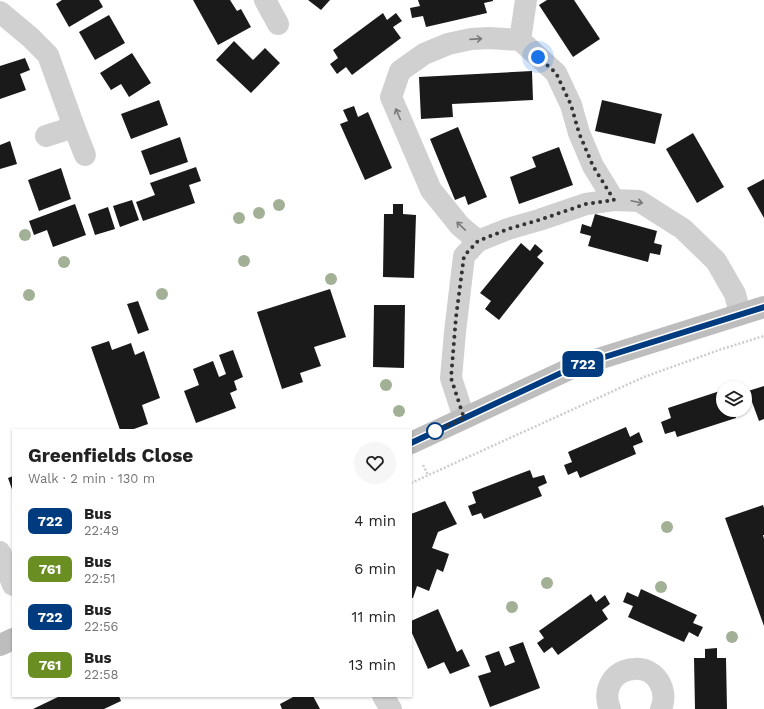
<!DOCTYPE html>
<html lang="en">
<head>
<meta charset="utf-8">
<style>
	body { margin:0; font-family:"Work Sans",sans-serif; background:#f6f6f6; color:#222; height:100vh; display:flex; flex-direction:column; font-size:15px; white-space:nowrap }
	* { box-sizing:border-box; margin:0 }
	p { font-size:13px; color:#767676 }
	.icon { flex:none; width:22px; height:22px; fill:none; stroke:currentColor; stroke-width:2; stroke-linecap:round; stroke-linejoin:round }
	.map { position:relative; flex:1; overflow:hidden }
	.details { position:absolute; left:12px; top:429px; width:400px; height:268px; display:flex; flex-direction:column; background:#fff; border-radius:0px; box-shadow:0 1px 3px #0004 }
	.details>* { flex:none }
	.badge { padding:0 8px; border-radius:6px; font-size:14px; line-height:26px }
	.controls { position:absolute; left:716px; top:381px; display:grid; gap:8px }
	.controls a { display:grid; place-items:center; width:36px; height:36px; border-radius:50%; background:#fff; box-shadow:0 1px 3px #0004; font-size:20px }
	.you { position:absolute; width:20px; height:20px; margin:-10px; border:3px solid #fff; border-radius:50%; background:#1a73e8; box-shadow:0 0 0 6px #1a73e833 }
	.map>.badge { position:absolute; translate:-50% -50%; box-shadow:0 0 0 2px #fff }
	.round { display:grid; place-items:center; flex:none; width:42px; height:42px; border-radius:21px; background:#f6f6f6 }
	.headline { display:flex; align-items:center; justify-content:space-between; height:68px; padding:0 16px }
	h1 { font-size:19px; font-weight:700; line-height:30px }
	ul { padding:0; list-style:none }
	li { display:flex; align-items:center; gap:12px; height:48px; padding:0 16px }
	li div { flex:1 }
	li b { display:block; font-size:15px }
	li em { font-style:normal }
	li .badge { min-width:44px; font-weight:700; text-align:center }
	.map>svg:first-child { display:block }
	.building { fill:#1a1a1a }
	.lines { fill:none; stroke-linecap:round; stroke-linejoin:round }
	.path { stroke:#cdcdcd; stroke-width:2.5; stroke-dasharray:2 2; stroke-linecap:butt }
	.minor { stroke:#d0d0d0; stroke-width:22 }
	.secondary { stroke:#bdbdbd; stroke-width:22 }
	.tree { fill:#a2b095 }
	.oneway { stroke:#7a7a7a }
	.line-casing { stroke:#fff; stroke-width:9 }
	.line { stroke:#003b80; stroke-width:6 }
	.walk { stroke:#333; stroke-width:4; stroke-dasharray:0 7.2 }
	.stop-dot { fill:#fff; stroke:#003b80; stroke-width:2 }
</style>
</head>
<body>
<div class="map">
<svg width="764" height="709" viewBox="0 0 764 709">
	<rect width="100%" height="100%" fill="#fff"/>
	<g class="building">
		<polygon points="62,0 99,0 103,7 69,27 56,4"/>
		<polygon points="193,0 230,0 237,11 241,9 251,27 218,45"/>
		<polygon points="308,0 330,0 321,10"/>
		<polygon points="418,0 493,0 493,1 484,3 487,13 426,27 423,16 412,18 410,8 420,6"/>
		<polygon points="547,0 574,0 600,39 573,57 539,5"/>
		<polygon points="383,13 387,20 396,13 402,21 393,27 401,38 352,75 346,67 337,74 330,64 338,58 333,50"/>
		<polygon points="109,15 125,43 95,60 79,32"/>
		<polygon points="234,41 253,60 265,48 280,63 251,93 216,60"/>
		<polygon points="132,53 151,83 129,97 121,84 111,90 100,73"/>
		<polygon points="25,58 30,70 20,74 26,90 0,99 0,66"/>
		<polygon points="532,71 533,100 452,104 453,117 421,119 419,77"/>
		<polygon points="159,100 168,125 131,139 121,114"/>
		<polygon points="602,100 662,114 655,144 595,131"/>
		<polygon points="354,106 358,117 368,112 392,168 365,180 340,124 348,121 343,110"/>
		<polygon points="458,127 487,197 468,205 465,196 455,200 430,139"/>
		<polygon points="693,133 724,187 697,203 666,149"/>
		<polygon points="180,137 188,162 150,175 141,151"/>
		<polygon points="10,141 17,164 0,169 0,145"/>
		<polygon points="559,147 573,185 519,204 510,177 536,167 532,157"/>
		<polygon points="196,167 201,181 189,185 195,203 143,221 136,202 155,195 150,183"/>
		<polygon points="61,168 71,199 39,211 28,180"/>
		<polygon points="764,179 764,218 747,188"/>
		<polygon points="132,200 139,220 120,227 113,206"/>
		<polygon points="75,204 86,235 53,247 47,230 34,235 29,221"/>
		<polygon points="393,204 403,204 403,214 416,215 414,278 383,277 384,214 393,214"/>
		<polygon points="108,207 115,229 95,235 88,214"/>
		<polygon points="595,214 657,231 654,243 662,245 660,255 650,253 648,262 588,246 591,236 580,233 582,224 591,227"/>
		<polygon points="521,243 530,251 535,244 543,251 537,257 544,263 499,320 485,309 491,301 480,293"/>
		<polygon points="330,289 346,337 314,347 321,366 300,373 303,382 282,389 257,312"/>
		<polygon points="138,301 149,330 138,334 127,304"/>
		<polygon points="374,305 405,305 404,368 373,367"/>
		<polygon points="109,341 112,350 131,343 135,355 144,351 160,398 142,405 148,424 131,430 120,430 91,347"/>
		<polygon points="233,350 243,377 234,381 237,390 230,393 236,408 196,423 184,391 199,385 193,369 213,361 219,377 226,374 219,355"/>
		<polygon points="764,386 764,419 759,421 748,391"/>
		<polygon points="723,390 723,410 734,410 736,418 677,437 675,431 665,434 661,422 671,418 668,408"/>
		<polygon points="626,427 630,437 639,432 643,442 633,446 636,454 580,478 577,471 568,475 564,465 572,462 568,452"/>
		<polygon points="530,470 533,478 544,475 547,483 538,487 542,496 484,519 481,513 472,516 468,506 476,503 472,492"/>
		<polygon points="13,476 13,492 8,478"/>
		<polygon points="445,501 457,524 438,532 432,548 449,554 443,572 437,569 429,591 417,586 413,598 411,598 411,514"/>
		<polygon points="763,505 764,508 764,535 763,535 764,539 764,626 725,518"/>
		<polygon points="641,589 697,615 693,623 703,627 698,637 689,632 684,642 628,617 633,606 623,602 627,592 638,597"/>
		<polygon points="591,594 596,602 605,595 610,604 602,610 608,619 558,655 552,647 544,653 537,643 544,638 539,631"/>
		<polygon points="438,609 457,652 462,649 470,666 450,674 444,662 428,669 411,631 411,621"/>
		<polygon points="523,642 540,688 490,707 478,676 491,672 485,656 499,651 505,666 515,662 509,647"/>
		<polygon points="717,648 717,658 726,658 727,709 695,709 694,658 705,658 705,649"/>
		<polygon points="60,696 119,696 121,701 104,709 33,709"/>
		<polygon points="295,696 313,696 320,709 282,709 280,704"/>
	</g>
	<g class="lines">
		<g class="path">
			<polyline points="423,465 428,475"/>
			<polyline points="411,483 644,377 719,350 764,336"/>
		</g>
		<g class="minor">
			<polyline points="265,0 278,24"/>
			<polyline points="0,12 30,37 48,55 74,127 46,136"/>
			<polyline points="520,40 526,0"/>
			<polyline points="74,127 85,155"/>
			<polyline points="478,241 508,229 539,220 586,204 614,200"/>
			<polyline points="464,418 451,378 455,332 464,256 478,241 460,226 431,190 391,97 400,71 424,54 448,44 471,39 489,38 520,40 556,73 571,105 579,133 593,166 614,200 639,201 683,229 716,261 735,294 740,314"/>
			<polyline points="0,552 13,585"/>
			<polyline points="383,696 391,709"/>
			<path d="M610,709C602,690 613,670 634,669C656,667 669,690 661,709"/>
		</g>
		<g class="secondary">
			<polyline points="411,443 576,366 764,307"/>
			<polyline points="0,645 13,639"/>
		</g>
	</g>
	<g class="tree">
		<circle cx="279" cy="205" r="6"/>
		<circle cx="259" cy="213" r="6"/>
		<circle cx="239" cy="218" r="6"/>
		<circle cx="25" cy="235" r="6"/>
		<circle cx="244" cy="261" r="6"/>
		<circle cx="64" cy="262" r="6"/>
		<circle cx="331" cy="279" r="6"/>
		<circle cx="162" cy="294" r="6"/>
		<circle cx="29" cy="295" r="6"/>
		<circle cx="386" cy="385" r="6"/>
		<circle cx="399" cy="411" r="6"/>
		<circle cx="667" cy="527" r="6"/>
		<circle cx="547" cy="583" r="6"/>
		<circle cx="661" cy="587" r="6"/>
		<circle cx="512" cy="607" r="6"/>
		<circle cx="732" cy="637" r="6"/>
	</g>
	<defs><path id="oneway-shaft" d="M-6 0H5M1.5-3L5.5 0L1.5 3" fill="none" stroke-width="1.6" stroke-linecap="round" stroke-linejoin="round"/></defs>
	<g class="oneway">
		<use href="#oneway-shaft" transform="translate(476 39) rotate(-4)"/>
		<use href="#oneway-shaft" transform="translate(398 114) rotate(-113)"/>
		<use href="#oneway-shaft" transform="translate(637 202) rotate(12)"/>
		<use href="#oneway-shaft" transform="translate(461 226) rotate(-136)"/>
	</g>
	<g class="lines">
		<g class="line-casing">
			<polyline id="line" points="411,443 576,366 764,307"/>
		</g>
		<use href="#line" class="line"/>
		<polyline class="walk" points="435,431 464,418 451,378 456,317 464,256 478,241 508,229 539,220 586,204 614,200 593,166 579,133 571,105 556,73 538,57"/>
	</g>
	<circle class="stop-dot" cx="435" cy="431" r="8"/>
</svg>
<div class="controls">
<a><svg class="icon" aria-label="layers" viewBox="0 0 24 24"><path d="M12 4l9 5-9 5-9-5zM3 14l9 5 9-5"/></svg></a>
</div>
<div class="you" style="left:538px;top:57px"></div>
<b class="badge" style="left:583px;top:364px;background:#003b80;color:#fff">722</b>
<section class="details">
<div class="headline"><div><h1>Greenfields Close</h1><p>Walk · 2 min · 130 m</p></div><a class="round"><svg class="icon" aria-label="heart" viewBox="0 0 24 24"><path d="M12 20l-8-8c-3-5 5-10 8-4 3-6 11-1 8 4z"/></svg></a></div>
<ul>
<li><span class="badge" style="background:#003b80;color:#fff">722</span><div><b>Bus</b><p>22:49</p></div><em>4 min</em></li>
<li><span class="badge" style="background:#6b8e23;color:#fff">761</span><div><b>Bus</b><p>22:51</p></div><em>6 min</em></li>
<li><span class="badge" style="background:#003b80;color:#fff">722</span><div><b>Bus</b><p>22:56</p></div><em>11 min</em></li>
<li><span class="badge" style="background:#6b8e23;color:#fff">761</span><div><b>Bus</b><p>22:58</p></div><em>13 min</em></li>
</ul>
</section>
</div>
</body>
</html>
